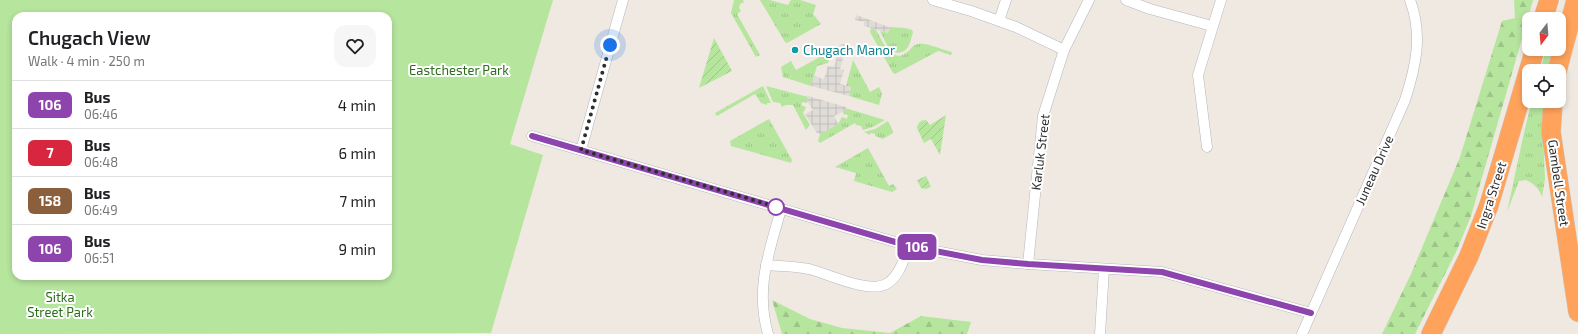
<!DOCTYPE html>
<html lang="en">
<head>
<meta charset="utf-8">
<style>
	body { margin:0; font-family:"Exo 2",sans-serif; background:#f6f6f6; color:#202124; height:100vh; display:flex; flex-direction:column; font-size:15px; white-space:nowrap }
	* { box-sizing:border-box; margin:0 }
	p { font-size:13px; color:#757577 }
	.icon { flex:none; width:22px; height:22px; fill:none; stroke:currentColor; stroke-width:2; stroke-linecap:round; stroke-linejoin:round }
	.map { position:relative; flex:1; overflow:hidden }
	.details { position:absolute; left:12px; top:12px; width:380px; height:268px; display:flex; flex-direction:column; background:#fff; border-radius:12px; box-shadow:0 2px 6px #0003 }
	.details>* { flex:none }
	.badge { padding:0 8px; border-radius:6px; font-size:14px; line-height:26px }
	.needle { width:26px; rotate:196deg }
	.fabs { position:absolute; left:1522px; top:12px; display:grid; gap:8px }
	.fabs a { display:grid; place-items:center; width:44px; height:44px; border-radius:8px; background:#fff; box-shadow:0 2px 6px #0003; font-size:20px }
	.you { position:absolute; width:20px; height:20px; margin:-10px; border:3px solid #fff; border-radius:50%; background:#1a73e8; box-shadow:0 0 0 6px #1a73e833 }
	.map>.badge { position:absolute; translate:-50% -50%; box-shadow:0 0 0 2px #fff }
	.round { display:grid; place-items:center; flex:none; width:42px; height:42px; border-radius:12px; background:#f6f6f6 }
	.headline { display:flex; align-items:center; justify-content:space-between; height:68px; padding:0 16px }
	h1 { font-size:19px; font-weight:600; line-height:30px }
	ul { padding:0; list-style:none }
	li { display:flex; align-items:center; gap:12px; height:48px; padding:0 16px; border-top:1px solid #e0e0e0 }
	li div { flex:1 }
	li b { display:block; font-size:15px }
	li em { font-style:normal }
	li .badge { min-width:44px; font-weight:700; text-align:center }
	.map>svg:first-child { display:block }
	.grass { fill:url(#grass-tufts) }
	.forest { fill:url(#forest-firs) }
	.park { fill:#b6e59e; fill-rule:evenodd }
	.garden { fill:url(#garden-furrows) }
	.plaza { fill:url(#plaza-grid) }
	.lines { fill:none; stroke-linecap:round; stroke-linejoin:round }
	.street-casing { stroke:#b4b7c1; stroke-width:11 }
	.highway-casing { stroke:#c9c9c9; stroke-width:20 }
	.street { stroke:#fff; stroke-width:10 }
	.highway { stroke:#ffa35c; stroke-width:19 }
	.line-casing { stroke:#fff; stroke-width:9 }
	.line { stroke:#8e44ad; stroke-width:6 }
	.walk { stroke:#2e2e2e; stroke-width:4; stroke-dasharray:0 7.2 }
	.culture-dot { fill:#0f9aa8; stroke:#fff; stroke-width:1.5 }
	.stop-dot { fill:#fff; stroke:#8e44ad; stroke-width:2 }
	.labels { text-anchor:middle; stroke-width:4; stroke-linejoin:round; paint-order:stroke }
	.culture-label { font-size:13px; fill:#0d838f; stroke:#fff; text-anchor:start }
	.park-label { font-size:13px; fill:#2c6e1b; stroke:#fff }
	.street-label { font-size:13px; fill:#2e2e2e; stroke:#fff }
</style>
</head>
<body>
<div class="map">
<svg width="1578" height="334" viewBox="0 0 1578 334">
	<defs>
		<pattern id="grass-tufts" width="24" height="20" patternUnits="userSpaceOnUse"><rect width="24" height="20" fill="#b6e59e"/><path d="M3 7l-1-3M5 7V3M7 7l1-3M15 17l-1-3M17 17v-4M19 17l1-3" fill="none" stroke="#9dc588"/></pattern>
		<pattern id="forest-firs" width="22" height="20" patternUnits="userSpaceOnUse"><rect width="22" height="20" fill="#b6e59e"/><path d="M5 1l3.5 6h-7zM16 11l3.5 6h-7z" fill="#9dc588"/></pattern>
		<pattern id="garden-furrows" width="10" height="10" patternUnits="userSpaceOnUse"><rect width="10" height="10" fill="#b6e59e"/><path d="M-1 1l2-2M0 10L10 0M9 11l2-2" fill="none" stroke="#9dc588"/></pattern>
		<pattern id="plaza-grid" width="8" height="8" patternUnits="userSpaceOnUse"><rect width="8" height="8" fill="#dfdcd8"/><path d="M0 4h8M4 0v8" fill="none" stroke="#c0bdba"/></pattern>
	</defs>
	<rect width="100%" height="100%" fill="#efe9e1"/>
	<g class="grass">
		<polygon points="734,0 743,0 744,2 740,4 739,8 741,11 737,14 760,55 756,57 731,13"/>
		<polygon points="760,0 770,0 788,5 791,0 800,0 816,5 813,14 821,24 787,43 785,42"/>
		<path d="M889,27L905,28L912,30L913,32C910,43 909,51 898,53L889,49L880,31L888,33Z"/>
		<path d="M871,28L876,30C882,40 891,64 906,53C911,50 912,45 918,44C926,42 943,50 952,52L951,55L938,51L895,74L893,73L870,32Z"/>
		<polygon points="1546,49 1552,49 1547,71 1540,71"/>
		<polygon points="831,51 828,63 817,66 811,86 783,77 781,67 791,61 796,70"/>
		<polygon points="853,60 870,92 879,87 882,93 879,105 849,96 851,87 846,86"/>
		<polygon points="763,86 771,103 767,103 767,105 761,103 755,94 717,116 715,113"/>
		<polygon points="766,86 808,97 807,103 802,102 801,105 806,107 803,113 810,125 806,130 793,105 786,105 782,107 780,103 773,102"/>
		<path d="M1532,101H1544L1543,135L1545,179L1542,197C1539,188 1534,184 1526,180L1519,181L1507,212L1525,128Z"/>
		<polygon points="845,108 885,120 873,127 863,130 861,126 856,125 855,123 820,143 818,141 820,134 838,124 842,117 847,119 848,115 843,114"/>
		<polygon points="769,119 792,160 791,163 731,146 730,141"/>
		<polygon points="888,121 893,131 893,133 883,139 875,136 875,134 871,133 870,135 864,132 875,129"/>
		<polygon points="868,148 889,186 893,184 897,189 892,192 854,181 856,173 835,167"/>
	</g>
	<g class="forest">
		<polygon points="1514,0 1533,0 1471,216 1457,250 1415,334 1382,334 1411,274 1460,157 1502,21 1515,18"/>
		<polygon points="772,300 810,319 842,328 890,333 921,316 971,322 967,334 782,334"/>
	</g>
	<path class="park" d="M0,0H553L510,144L543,155L491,333L0,334ZM16,16H388V276H16Z"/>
	<g class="garden">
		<polygon points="714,38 732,71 699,88"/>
		<path d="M946,115L940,155L931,139L924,143L917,128C918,123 920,120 926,120L930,125Z"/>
		<polygon points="926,176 931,187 926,189 921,188 917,180"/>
	</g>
	<g class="plaza">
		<polygon points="856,15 889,27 888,33 864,26 864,22 855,20"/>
		<polygon points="842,44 845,45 848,50 845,51 840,69 844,70 840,84 851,87 849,96 811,86 814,76 824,79 828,66 834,67 839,50 837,47"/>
		<polygon points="808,96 846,107 845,111 834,116 838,124 820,134 817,133 805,114 813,110 807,101"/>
	</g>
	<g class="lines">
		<g class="street-casing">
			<g id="street">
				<polyline points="933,0 971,11 1016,27 1064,50"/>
				<polyline points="1126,0 1150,9 1212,26"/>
				<polyline points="999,21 1006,0"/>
				<polyline points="532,136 909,246 982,260 1028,264 1162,272 1311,313"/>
				<polyline points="1207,147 1198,75 1221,0"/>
				<polyline points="581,150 623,0"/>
				<polyline points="1028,264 1043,116 1064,50 1089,0"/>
				<path d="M766,265C780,266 795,266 809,269C829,274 870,295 888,283C900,275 904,258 909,246"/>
				<path d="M768,334C755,288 769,253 781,209"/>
				<polyline points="1100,334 1104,269"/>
				<path d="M1302,334L1405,100C1416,66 1423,35 1410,0"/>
			</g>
		</g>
		<g class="highway-casing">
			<g id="highway">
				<polyline points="1543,19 1549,0"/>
				<polyline points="1557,71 1576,0"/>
				<polyline points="1553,101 1551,132 1578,312"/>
				<polyline points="1431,334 1469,256 1489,205 1535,49"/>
			</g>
		</g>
		<use href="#street" class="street"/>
		<use href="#highway" class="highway"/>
	</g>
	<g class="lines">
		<g class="line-casing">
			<polyline id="line" points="532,136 909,246 982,260 1028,264 1162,272 1311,313"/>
		</g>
		<use href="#line" class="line"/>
		<polyline class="walk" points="610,45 581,150 781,208 776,207"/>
	</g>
	<circle class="culture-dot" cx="795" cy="50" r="4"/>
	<circle class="stop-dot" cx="776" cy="207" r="8"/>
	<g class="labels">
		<g class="culture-label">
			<text x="803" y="55">Chugach Manor</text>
		</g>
		<g class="park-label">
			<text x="459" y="75">Eastchester Park</text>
			<text x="60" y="302">Sitka<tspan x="60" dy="15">Street Park</tspan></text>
		</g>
		<g class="street-label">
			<text transform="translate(1040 152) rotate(-83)" y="5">Karluk Street</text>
			<text transform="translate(1374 170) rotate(-66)" y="5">Juneau Drive</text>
			<text transform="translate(1559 183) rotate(82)" y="5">Gambell Street</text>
			<text transform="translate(1491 195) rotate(-72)" y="5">Ingra Street</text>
		</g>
	</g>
</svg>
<div class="fabs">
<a><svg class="needle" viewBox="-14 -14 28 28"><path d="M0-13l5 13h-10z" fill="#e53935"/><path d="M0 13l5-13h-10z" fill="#757577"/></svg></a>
<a><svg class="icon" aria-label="locate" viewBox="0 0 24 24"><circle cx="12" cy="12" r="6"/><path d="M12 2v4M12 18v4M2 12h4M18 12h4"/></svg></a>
</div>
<div class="you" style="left:610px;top:45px"></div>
<b class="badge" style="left:917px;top:247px;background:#8e44ad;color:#fff">106</b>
<section class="details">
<div class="headline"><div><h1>Chugach View</h1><p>Walk · 4 min · 250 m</p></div><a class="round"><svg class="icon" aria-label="heart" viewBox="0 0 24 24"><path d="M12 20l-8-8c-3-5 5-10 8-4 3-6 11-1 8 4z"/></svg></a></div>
<ul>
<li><span class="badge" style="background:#8e44ad;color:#fff">106</span><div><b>Bus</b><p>06:46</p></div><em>4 min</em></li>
<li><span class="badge" style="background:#d7263d;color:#fff">7</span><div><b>Bus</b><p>06:48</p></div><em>6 min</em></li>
<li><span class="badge" style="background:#8b5e3c;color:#fff">158</span><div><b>Bus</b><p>06:49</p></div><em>7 min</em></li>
<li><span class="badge" style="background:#8e44ad;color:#fff">106</span><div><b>Bus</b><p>06:51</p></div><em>9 min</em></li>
</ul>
</section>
</div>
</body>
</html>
